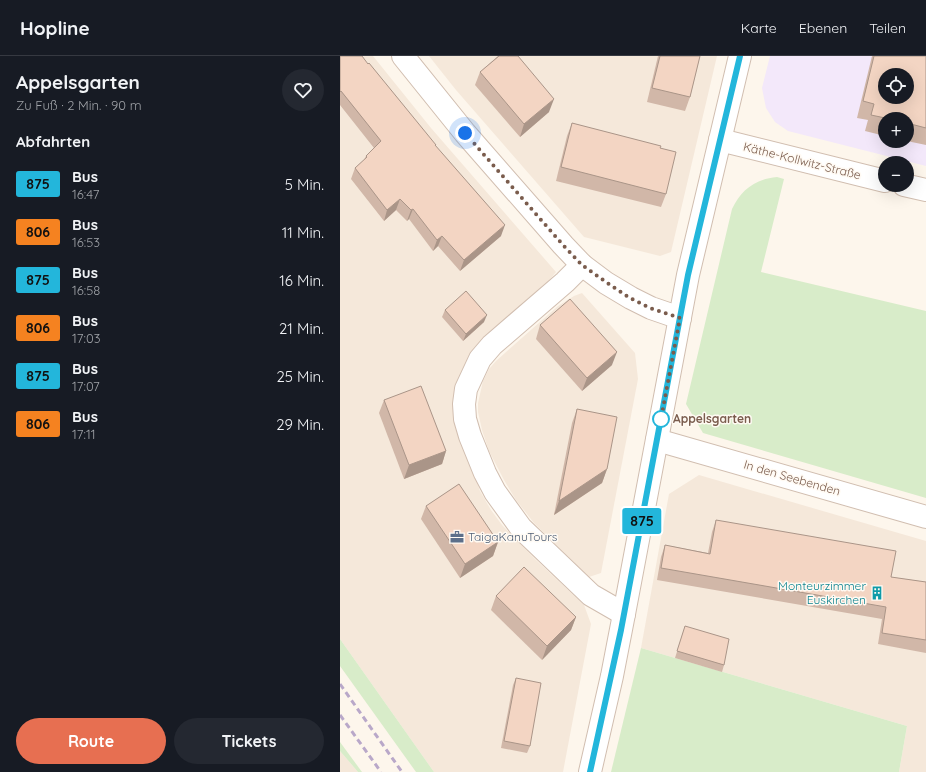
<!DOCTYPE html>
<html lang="de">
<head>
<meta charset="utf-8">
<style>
	body { margin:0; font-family:Quicksand,sans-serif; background:#242831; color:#f1f3f6; height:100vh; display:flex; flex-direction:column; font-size:15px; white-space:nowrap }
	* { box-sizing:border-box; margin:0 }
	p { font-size:13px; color:#9ea1a6 }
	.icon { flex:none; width:22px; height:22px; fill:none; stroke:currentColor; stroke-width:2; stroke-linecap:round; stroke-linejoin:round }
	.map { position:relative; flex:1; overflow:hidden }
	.panel { display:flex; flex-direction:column; background:#171b24; width:340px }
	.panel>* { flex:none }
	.badge { padding:0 8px; border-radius:3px; font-size:14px; line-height:26px }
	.buttons { position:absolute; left:538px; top:12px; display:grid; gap:8px }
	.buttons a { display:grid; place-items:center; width:36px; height:36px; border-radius:50%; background:#171b24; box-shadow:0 4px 16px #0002; font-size:20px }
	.you { position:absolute; width:20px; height:20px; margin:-10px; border:3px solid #fff; border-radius:50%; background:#1a73e8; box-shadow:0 0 0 6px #1a73e833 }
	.map>.badge { position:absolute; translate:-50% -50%; box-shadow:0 0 0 2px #fff }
	h2 { padding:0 16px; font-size:15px; line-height:36px }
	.round { display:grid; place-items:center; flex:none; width:42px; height:42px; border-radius:21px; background:#242831 }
	.head { display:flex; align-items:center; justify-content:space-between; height:68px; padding:0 16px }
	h1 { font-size:19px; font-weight:700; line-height:30px }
	.button { display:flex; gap:8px; margin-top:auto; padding:8px 16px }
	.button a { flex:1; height:46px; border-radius:24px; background:#e76f51; color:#fff; font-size:16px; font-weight:700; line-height:46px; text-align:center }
	.button a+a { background:#242831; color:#f1f3f6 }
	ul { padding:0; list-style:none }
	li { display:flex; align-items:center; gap:12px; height:48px; padding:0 16px }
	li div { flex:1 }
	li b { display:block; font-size:15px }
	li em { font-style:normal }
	li .badge { min-width:44px; font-weight:700; text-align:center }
	header { display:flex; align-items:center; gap:24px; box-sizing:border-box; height:56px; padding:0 20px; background:#171b24; border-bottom:1px solid #363941 }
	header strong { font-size:19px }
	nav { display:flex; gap:22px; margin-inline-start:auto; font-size:14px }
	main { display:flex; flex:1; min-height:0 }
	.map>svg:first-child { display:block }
	.residential { fill:#f5e8da }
	.education { fill:#f3e8fa; fill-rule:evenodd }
	.grass { fill:#d8ecc9 }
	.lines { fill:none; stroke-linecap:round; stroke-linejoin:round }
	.street-casing { stroke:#d1beb0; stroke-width:24 }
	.street { stroke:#fff; stroke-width:22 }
	.rail { stroke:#b9a8c9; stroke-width:3; stroke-dasharray:6 4; stroke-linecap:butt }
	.wall { fill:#d1b7a8 }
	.shaded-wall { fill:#aa9588 }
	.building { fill:#f3d5c3; stroke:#aa9588; fill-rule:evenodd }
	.line-casing { stroke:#fff; stroke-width:9 }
	.line { stroke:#23b6db; stroke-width:6 }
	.walk { stroke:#7a5c4d; stroke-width:4; stroke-dasharray:0 7.2 }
	.stop-dot { fill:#fff; stroke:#23b6db; stroke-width:2 }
	.labels { text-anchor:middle; stroke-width:3; stroke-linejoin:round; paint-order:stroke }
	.street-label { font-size:12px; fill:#7a5c4d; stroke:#fffaf3 }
	.stop-label { font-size:12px; font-weight:bold; fill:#7a5c4d; stroke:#fffaf3; text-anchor:start }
	.service-label { font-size:12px; fill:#4e5e75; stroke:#fffaf3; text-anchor:start }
	.culture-label { font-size:12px; fill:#0d838f; stroke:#fffaf3; text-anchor:end }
</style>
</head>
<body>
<header>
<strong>Hopline</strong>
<nav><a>Karte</a><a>Ebenen</a><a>Teilen</a></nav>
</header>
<main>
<section class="panel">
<div class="head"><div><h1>Appelsgarten</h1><p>Zu Fuß · 2 Min. · 90 m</p></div><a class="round"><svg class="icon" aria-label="heart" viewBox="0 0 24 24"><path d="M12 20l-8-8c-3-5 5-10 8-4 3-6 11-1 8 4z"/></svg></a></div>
<h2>Abfahrten</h2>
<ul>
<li><span class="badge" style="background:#23b6db;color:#111">875</span><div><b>Bus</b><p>16:47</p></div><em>5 Min.</em></li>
<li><span class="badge" style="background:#f58220;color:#111">806</span><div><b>Bus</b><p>16:53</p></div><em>11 Min.</em></li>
<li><span class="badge" style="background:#23b6db;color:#111">875</span><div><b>Bus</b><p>16:58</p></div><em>16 Min.</em></li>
<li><span class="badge" style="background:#f58220;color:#111">806</span><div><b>Bus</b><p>17:03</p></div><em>21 Min.</em></li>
<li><span class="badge" style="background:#23b6db;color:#111">875</span><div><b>Bus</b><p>17:07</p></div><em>25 Min.</em></li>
<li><span class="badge" style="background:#f58220;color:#111">806</span><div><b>Bus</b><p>17:11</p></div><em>29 Min.</em></li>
</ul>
<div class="button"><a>Route</a><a>Tickets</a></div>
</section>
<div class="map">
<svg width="586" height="716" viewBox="0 0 586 716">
	<rect width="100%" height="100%" fill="#fdf6ec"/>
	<g class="residential">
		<polygon points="0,0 33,0 91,72 216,216 208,226 134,292 128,302 115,332 114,358 140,435 151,454 162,469 195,503 244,549 251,568 223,716 94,716 0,583"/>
		<polygon points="89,0 377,0 331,196 320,200 244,181 116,34"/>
		<polygon points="242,237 295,297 298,323 261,517 249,521 194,467 176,444 164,424 149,395 142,374 138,356 138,347 143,325 149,313 156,305 218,250 234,240"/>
		<polygon points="359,419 586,485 586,716 559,716 567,670 301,592 329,438"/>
		<polygon points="0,695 18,716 0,716"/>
	</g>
	<path class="education" d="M430,0H586V110L448,75L435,66L426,52L422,32ZM545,19H567V41H545ZM545,63H567V85H545Z"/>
	<g class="grass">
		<path d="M437,121L444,123L421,216L586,255V442L363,377L346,348L392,153C401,134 415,123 437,121Z"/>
		<polygon points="0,583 94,716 76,716 0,610"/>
		<polygon points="301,592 567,670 559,716 271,716"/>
		<polygon points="0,686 22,716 18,716 0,695"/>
	</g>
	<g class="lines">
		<g class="street-casing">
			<g id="street">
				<polyline points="63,0 125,77 223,189 242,209 266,227 291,242 311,252 340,262"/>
				<polyline points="380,84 545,125"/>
				<polyline points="564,129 586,134"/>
				<polyline points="242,209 225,226 152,289 140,303 126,333 124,348 125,363 130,380 145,417 155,436 181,472 251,539 284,558"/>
				<polyline points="317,384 586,461"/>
				<polyline points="250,716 272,620 284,558 348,219 400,0"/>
			</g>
		</g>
		<use href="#street" class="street"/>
		<g class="rail">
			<polyline points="0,628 62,716"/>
			<polyline points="0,659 41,716"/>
		</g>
	</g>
	<g class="wall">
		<polygon points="0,0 28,8 95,90 161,180 120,215 98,190 93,195 69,163 67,165 56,154 44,165 11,123 15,112 24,104 26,100 34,92 0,49"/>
		<polygon points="158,0 178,0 209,56 180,81 135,29 140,16"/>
		<polygon points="318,0 360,0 350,41 345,55 307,46"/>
		<polygon points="532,0 586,0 586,89 567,85 567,63 545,63 545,80 525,75 528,64 517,62"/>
		<polygon points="232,67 320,92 326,138 321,151 216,125 227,80"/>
		<polygon points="105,254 144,266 123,285 102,261"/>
		<polygon points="200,269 272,309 242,335 196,283"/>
		<polygon points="44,344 106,395 102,408 64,423 39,357"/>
		<polygon points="237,353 267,413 262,427 214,459 232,367"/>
		<polygon points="86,450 158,486 153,500 120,522 81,463"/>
		<polygon points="376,464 551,521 586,526 586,597 538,588 542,563 317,524 321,501 325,489 368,497 372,476"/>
		<polygon points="156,540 236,561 231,574 202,604 151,554"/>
		<polygon points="345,570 384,609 382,616 335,602"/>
		<polygon points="176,622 190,690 187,697 161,692 173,629"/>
	</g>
	<g class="shaded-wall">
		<polygon points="214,43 209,56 180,81 184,68"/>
		<polygon points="60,143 56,154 44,165 47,154"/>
		<polygon points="73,153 69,163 67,165 71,154"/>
		<polygon points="165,169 161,180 120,215 124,204"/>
		<polygon points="102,180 98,190 93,195 97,184"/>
		<polygon points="147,259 144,266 123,285 126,278"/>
		<polygon points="277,296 272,309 242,335 247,322"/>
		<polygon points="106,395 102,408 64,423 69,409"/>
		<polygon points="267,413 262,427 214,459 219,445"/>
		<polygon points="158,486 153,500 120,522 125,508"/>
		<polygon points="236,561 231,574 202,604 207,590"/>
	</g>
	<g class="building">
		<polygon points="0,0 22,0 28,8 29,7 96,89 95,89 165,169 124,204 102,180 97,184 73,153 71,154 60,143 47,154 15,112 27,101 26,100 41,85 1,35 0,36"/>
		<polygon points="159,0 178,0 214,43 184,68 140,16"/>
		<polygon points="320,0 360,0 350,41 312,32"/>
		<path d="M534,0H586V72L567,67V63H550L531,59L534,48L523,45ZM545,19H567V41H545Z"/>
		<polygon points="232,67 321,90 320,92 336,96 326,138 221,111"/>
		<polygon points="126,235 147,259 126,278 105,254"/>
		<polygon points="230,243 277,296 247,322 200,269"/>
		<polygon points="81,330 106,395 69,409 44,344"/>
		<polygon points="237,353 277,361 267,413 219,445"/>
		<polygon points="119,428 158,486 125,508 86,450"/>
		<polygon points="376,464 556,495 551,521 586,526 586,584 542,577 546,551 321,512 325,489 370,498"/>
		<polygon points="184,511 236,561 207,590 156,540"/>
		<polygon points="345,570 389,583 384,609 337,595"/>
		<polygon points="176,622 201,627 190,690 164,685"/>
	</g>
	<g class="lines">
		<g class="line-casing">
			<polyline id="line" points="250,716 281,574 348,219 400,0"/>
		</g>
		<use href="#line" class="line"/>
		<polyline class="walk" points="125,77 223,189 242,209 266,226 290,242 310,252 340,262 321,363"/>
	</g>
	<defs>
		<g id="office-bare" transform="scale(1.08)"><path d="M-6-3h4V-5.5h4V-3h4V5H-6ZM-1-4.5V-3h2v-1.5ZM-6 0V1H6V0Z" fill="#5c6f8a" stroke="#fffaf3" stroke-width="2.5" paint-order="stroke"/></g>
		<g id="building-bare" transform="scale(1.08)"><path d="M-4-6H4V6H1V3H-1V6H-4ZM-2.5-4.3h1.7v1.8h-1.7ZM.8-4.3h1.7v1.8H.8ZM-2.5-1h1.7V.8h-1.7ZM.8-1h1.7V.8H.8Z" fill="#0f9aa8" stroke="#fffaf3" stroke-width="2.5" paint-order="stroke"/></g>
	</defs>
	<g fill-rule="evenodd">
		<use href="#office-bare" x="117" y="481"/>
		<use href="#building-bare" x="537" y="537"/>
	</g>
	<circle class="stop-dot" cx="321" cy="363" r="8"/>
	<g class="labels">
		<g class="street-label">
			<text transform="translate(462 105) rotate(14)" y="4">Käthe-Kollwitz-Straße</text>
			<text transform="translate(452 422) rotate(16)" y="4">In den Seebenden</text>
		</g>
		<g class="stop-label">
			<text x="333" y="367">Appelsgarten</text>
		</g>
		<g class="service-label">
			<text x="128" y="485">TaigaKanuTours</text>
		</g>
		<g class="culture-label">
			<text x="526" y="534">Monteurzimmer<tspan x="526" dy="14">Euskirchen</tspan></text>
		</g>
	</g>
</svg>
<div class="buttons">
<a><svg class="icon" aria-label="locate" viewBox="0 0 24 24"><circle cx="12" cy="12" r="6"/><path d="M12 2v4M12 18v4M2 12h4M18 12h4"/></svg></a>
<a>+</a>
<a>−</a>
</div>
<div class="you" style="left:125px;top:77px"></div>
<b class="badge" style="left:302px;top:465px;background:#23b6db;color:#111">875</b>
</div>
</main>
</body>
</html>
